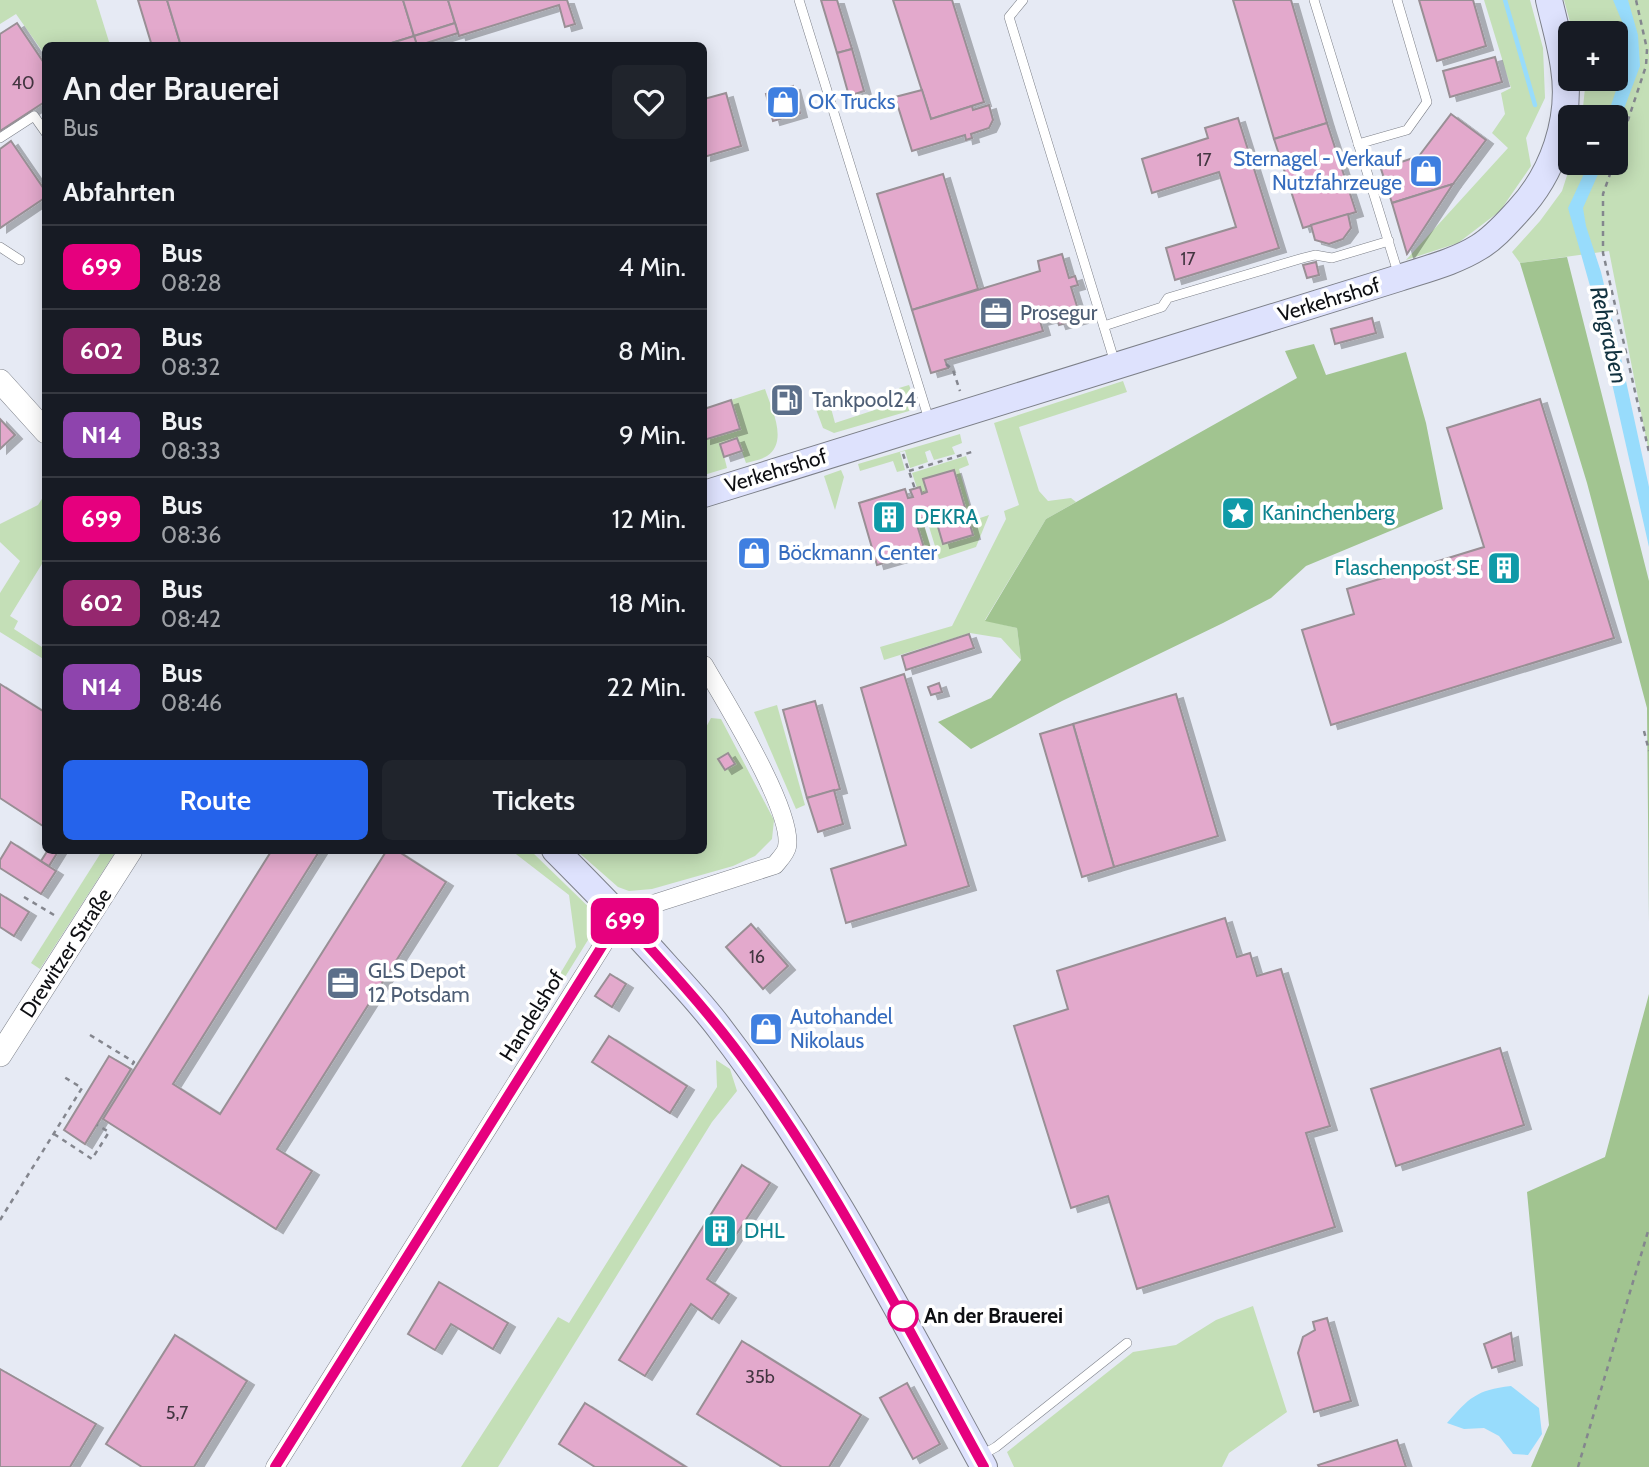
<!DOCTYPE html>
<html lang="de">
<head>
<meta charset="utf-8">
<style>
	body { margin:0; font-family:Cabin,sans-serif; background:#20242c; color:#f1f3f6; height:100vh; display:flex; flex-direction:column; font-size:26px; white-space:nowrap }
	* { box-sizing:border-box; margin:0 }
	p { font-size:23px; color:#9ea1a6 }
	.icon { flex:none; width:38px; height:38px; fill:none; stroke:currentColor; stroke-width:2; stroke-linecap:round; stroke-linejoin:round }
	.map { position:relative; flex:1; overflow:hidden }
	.drawer { position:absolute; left:42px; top:42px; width:665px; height:812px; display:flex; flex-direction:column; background:#171b24; border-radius:10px; box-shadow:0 4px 18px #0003 }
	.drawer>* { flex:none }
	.badge { padding:0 14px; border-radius:10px; font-size:24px; line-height:46px }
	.controls { position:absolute; left:1558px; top:21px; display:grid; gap:14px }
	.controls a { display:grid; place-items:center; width:70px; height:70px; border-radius:10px; background:#171b24; box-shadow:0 4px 18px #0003; font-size:35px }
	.map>.badge { position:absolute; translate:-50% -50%; box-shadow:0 0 0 4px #fff }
	h2 { padding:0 21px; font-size:26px; line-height:63px }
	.round { display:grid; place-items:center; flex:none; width:74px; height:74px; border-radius:10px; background:#20242c }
	.head { display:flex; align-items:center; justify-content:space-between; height:119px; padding:0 21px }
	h1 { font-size:33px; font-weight:600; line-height:52px }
	.primary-button { display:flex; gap:14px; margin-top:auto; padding:14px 21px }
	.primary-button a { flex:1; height:80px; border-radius:10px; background:#2563eb; color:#fff; font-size:28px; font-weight:600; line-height:80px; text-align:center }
	.primary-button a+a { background:#20242c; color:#f1f3f6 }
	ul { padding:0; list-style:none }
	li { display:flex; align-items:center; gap:21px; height:84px; padding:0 21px; border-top:2px solid #363941 }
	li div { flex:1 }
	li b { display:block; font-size:26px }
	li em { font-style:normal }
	li .badge { min-width:77px; font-weight:700; text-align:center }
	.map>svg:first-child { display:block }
	.green { fill:#c4dfb7 }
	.forest { fill:#a1c490 }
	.water { fill:#98dcfc }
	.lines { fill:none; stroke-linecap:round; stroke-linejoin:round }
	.stream { stroke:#98dcfc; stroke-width:4.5 }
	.building { fill:#e3a9cc; stroke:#998f95; stroke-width:2; filter:url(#shadow) }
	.service-casing { stroke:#7d8089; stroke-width:10 }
	.minor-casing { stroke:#7d8089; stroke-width:19 }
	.tertiary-casing { stroke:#7d8089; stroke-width:24 }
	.secondary-casing { stroke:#7d8089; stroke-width:28 }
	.path { stroke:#84868e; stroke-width:2.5; stroke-dasharray:5 5; stroke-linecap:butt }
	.service { stroke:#fff; stroke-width:9 }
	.minor { stroke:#fff; stroke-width:18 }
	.tertiary { stroke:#fff; stroke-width:23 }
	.secondary { stroke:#dee2fd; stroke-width:26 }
	.line-casing { stroke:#fff; stroke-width:16 }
	.line { stroke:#e6007e; stroke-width:10 }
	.stop-dot { fill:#fff; stroke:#e6007e; stroke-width:3.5 }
	.labels { text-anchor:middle; stroke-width:7; stroke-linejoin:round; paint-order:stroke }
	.number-label { font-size:18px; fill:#433641 }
	.shop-label { font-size:21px; fill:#366cbe; stroke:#fff; text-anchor:start }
	.street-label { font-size:21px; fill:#0e0f13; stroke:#fff }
	.service-label { font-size:21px; fill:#4e5e75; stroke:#fff; text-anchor:start }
	.culture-label { font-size:21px; fill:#0d838f; stroke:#fff; text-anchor:start }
	.stop-label { font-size:21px; font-weight:bold; fill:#0e0f13; stroke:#fff; text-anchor:start }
	.water-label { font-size:23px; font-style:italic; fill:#12323f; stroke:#fff }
</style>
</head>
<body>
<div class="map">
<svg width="1649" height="1467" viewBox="0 0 1649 1467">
	<defs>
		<filter id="shadow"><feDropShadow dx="7" dy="4" stdDeviation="0" flood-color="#0004"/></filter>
	</defs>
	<rect width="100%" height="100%" fill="#e6eaf4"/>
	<g class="green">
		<polygon points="0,0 96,0 110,45 46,46 45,55 16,14 0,24"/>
		<polygon points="1484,0 1530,0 1543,48 1545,98 1526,138 1531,166 1500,211 1458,243 1406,260 1508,148 1492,133 1505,114 1501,93 1511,88"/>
		<polygon points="1564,0 1649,0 1649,453 1609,251 1520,263 1512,252 1540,221 1562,191 1571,163 1615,163 1615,117 1582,117 1585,88 1584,79 1615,79 1615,33 1573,33"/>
		<polygon points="1123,381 1127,392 1019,427 1039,491 1048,501 1071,498 1076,502 1046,519 985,620 1017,628 1021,660 1001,638 970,633 884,660 880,647 952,626 1006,519 1004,511 1019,505 994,423"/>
		<polygon points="909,385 914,398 909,411 834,433 823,428 813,401 828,397 835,423 902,401 899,388"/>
		<path d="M765,389C771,408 789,441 767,456C761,460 752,461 746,463L737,438L721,444L727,468L704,475V440L739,429L731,400Z"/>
		<polygon points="960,434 962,443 952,447 955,454 934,460 930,450 925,452 928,462 910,468 905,451 900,452 905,470 897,472 893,461 860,471 858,464"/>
		<polygon points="966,456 969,465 959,469 974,520 989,515 976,547 940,559 939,559 926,517 929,516 928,512 933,510 943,544 973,535 954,470 923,479 927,492 922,494 920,487 917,488 912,473"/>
		<polygon points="841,470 844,477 835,510 824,476"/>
		<polygon points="45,494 45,559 10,616 18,621 14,629 45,649 45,660 0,632 0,593 20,561 0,542 0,524 38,505"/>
		<polygon points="918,514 920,519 922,518 934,557 925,554 911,558 910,555 925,550 914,515"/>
		<polygon points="777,705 805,805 796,809 754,712"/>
		<polygon points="711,718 721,719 774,820 772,839 755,856 733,866 652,889 629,891 618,887 577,851 632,851 637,853 639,850 704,850 704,731"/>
		<polygon points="102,851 116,851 40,969 31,963"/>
		<polygon points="512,851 531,851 601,919 565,977 560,974 576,947 569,895"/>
		<polygon points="716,1060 730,1069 737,1091 712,1122 498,1467 461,1467 558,1317 569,1323 717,1087"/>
		<polygon points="1253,1306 1287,1412 1229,1453 1222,1467 1014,1467 1007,1452 1133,1352 1176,1345 1216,1320"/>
	</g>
	<g class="forest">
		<polygon points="1567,257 1649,581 1649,921 1647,708 1587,483 1520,263"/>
		<polygon points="1314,344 1326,375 1406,352 1426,423 1443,509 1306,566 1271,598 1223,623 1062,701 971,749 938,722 991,698 1021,660 1017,628 985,621 1046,519 1297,378 1285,351"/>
		<polygon points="1649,994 1649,1467 1531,1467 1549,1425 1527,1192 1605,1157"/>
	</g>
	<g class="water">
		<polygon points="1613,0 1628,0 1638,35 1640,66 1615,133 1615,117 1607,117 1627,58 1626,31"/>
		<polygon points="1589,163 1603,163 1583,208 1586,226 1601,272 1616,335 1649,487 1649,547 1590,286 1568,208"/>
		<path d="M1511,1386L1539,1408L1542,1434L1528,1455L1513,1454L1499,1436L1484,1428L1464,1429L1447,1423C1469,1398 1476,1390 1511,1386Z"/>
	</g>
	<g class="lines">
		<polyline class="stream" points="1505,0 1535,105"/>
	</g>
	<g class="building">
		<polygon points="138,0 167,0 181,46 152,46"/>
		<polygon points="167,0 403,0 414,36 382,46 181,46"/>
		<polygon points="403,0 448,0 455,23 414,36"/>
		<polygon points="448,0 567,0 575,24 565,27 559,5 459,36"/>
		<polygon points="821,0 837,0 852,49 837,53"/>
		<polygon points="893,0 952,0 984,102 931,119"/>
		<polygon points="1233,0 1291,0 1327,123 1274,139"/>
		<polygon points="1419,0 1473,0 1486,46 1437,61"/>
		<polygon points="17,23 46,66 46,101 0,131 0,34"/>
		<polygon points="455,23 458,33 417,46 414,36"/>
		<polygon points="414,36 417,45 382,46"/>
		<polygon points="852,49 864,91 849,96 837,53"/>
		<polygon points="1495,57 1502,82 1450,97 1443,71"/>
		<polygon points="793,86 800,113 773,121 766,94"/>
		<polygon points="922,90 931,119 972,106 973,110 989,105 993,120 989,128 971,134 972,138 966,140 965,135 912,151 895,97"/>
		<polygon points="726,93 741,146 704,157 704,99"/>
		<polygon points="1451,114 1486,140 1453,184 1392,203 1381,169 1419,156"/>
		<polygon points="1238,118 1279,248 1175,280 1166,248 1236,227 1219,172 1152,193 1142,159 1208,138 1205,128"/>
		<polygon points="1327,123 1356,212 1303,228 1274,139"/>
		<polygon points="11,141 46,192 46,197 0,228 0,149"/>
		<polygon points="943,174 978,289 912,310 877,194"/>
		<polygon points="1453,184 1407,254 1392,203"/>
		<polygon points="1348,214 1351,228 1343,239 1329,244 1315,240 1311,225"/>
		<polygon points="1062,254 1069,278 1075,276 1078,285 1071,287 1081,319 1059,325 1056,317 1040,321 1043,331 945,360 948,368 931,373 912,310 1040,271 1038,261"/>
		<polygon points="1316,262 1319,275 1307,278 1303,265"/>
		<polygon points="1372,318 1376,333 1335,344 1331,329"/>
		<polygon points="789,394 793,406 787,408 783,396"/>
		<polygon points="1540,399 1614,638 1331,725 1302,630 1354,614 1347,589 1484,547 1447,428"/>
		<polygon points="731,400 740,429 704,440 704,409"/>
		<polygon points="0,419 15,435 0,449"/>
		<polygon points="737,438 742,451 724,457 720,444"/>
		<polygon points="954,470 973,535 943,544 933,510 928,512 929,516 920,519 918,514 914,515 925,551 877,565 859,503 905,489 908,498 913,497 910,490 920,487 922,494 927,492 923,479"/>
		<polygon points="969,634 974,648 906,670 902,656"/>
		<polygon points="904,674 969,886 846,923 831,869 906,845 861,688"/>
		<polygon points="939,683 942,692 931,695 928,687"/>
		<polygon points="0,684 46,713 46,828 0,798"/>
		<polygon points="1176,694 1218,836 1114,867 1073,724"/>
		<polygon points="815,701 840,789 807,798 783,710"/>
		<polygon points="1073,724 1114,867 1082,877 1040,734"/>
		<polygon points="728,753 735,764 725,770 718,759"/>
		<polygon points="834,790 843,824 818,832 807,798"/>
		<polygon points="11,842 56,871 41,894 0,868 0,860"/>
		<polygon points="48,850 59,850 49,866 41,861"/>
		<polygon points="272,850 320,850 173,1084 220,1114 387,850 396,850 446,882 277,1149 312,1171 276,1229 103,1119"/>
		<polygon points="0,894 29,912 14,936 0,927"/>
		<polygon points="1225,918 1237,957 1250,953 1257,976 1281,969 1330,1126 1306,1133 1335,1227 1137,1289 1108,1196 1071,1208 1014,1026 1068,1009 1057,971"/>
		<polygon points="751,924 788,966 763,989 726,947"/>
		<polygon points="610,974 626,984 612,1007 595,996"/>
		<polygon points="609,1036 687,1086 670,1113 592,1062"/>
		<polygon points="1500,1048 1524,1125 1396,1166 1371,1089"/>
		<polygon points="109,1056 131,1069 85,1144 64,1130"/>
		<polygon points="742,1165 770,1183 707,1279 729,1294 712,1319 691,1304 645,1376 619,1360"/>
		<polygon points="439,1282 508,1323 493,1349 451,1324 435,1350 408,1334"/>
		<polygon points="1327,1318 1351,1401 1314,1412 1298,1353 1303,1337 1315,1330 1313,1322"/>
		<polygon points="1511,1333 1515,1361 1492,1368 1484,1344"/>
		<polygon points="175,1335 247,1381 194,1467 142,1467 106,1444"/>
		<polygon points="742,1341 861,1415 829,1467 782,1467 697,1414"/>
		<polygon points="0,1369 96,1424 70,1467 0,1467"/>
		<polygon points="907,1383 940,1444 913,1459 880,1398"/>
		<polygon points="585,1403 686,1467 595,1467 559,1444"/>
		<polygon points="1397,1440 1406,1467 1319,1467 1318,1465"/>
	</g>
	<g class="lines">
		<g class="service-casing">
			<g id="service">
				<polyline points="799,0 930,423"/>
				<polyline points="1023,0 1009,17 1115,363"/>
				<polyline points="1314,0 1399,276"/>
				<polyline points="0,138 34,116 46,133"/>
				<polyline points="1358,144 1407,130 1427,102 1397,0"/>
				<polyline points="0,247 20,260"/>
				<polyline points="1104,326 1162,307 1168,298 1303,258 1315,255 1332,258 1389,241"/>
				<polyline points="980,1456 996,1447 1127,1343"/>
			</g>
		</g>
		<g class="minor-casing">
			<path id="minor" d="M275,1467L621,916L650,905L775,865C779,860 786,853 787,847C794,811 724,700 704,665"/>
		</g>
		<g class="tertiary-casing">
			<g id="tertiary">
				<polyline points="0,381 46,432"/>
				<polyline points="0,1055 131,850"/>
			</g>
		</g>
		<g class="secondary-casing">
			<g id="secondary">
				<path d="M704,494L1399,278C1426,269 1455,262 1479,247C1494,238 1506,224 1518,211C1553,174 1572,119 1564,68C1561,45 1554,22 1549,0"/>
				<path d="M555,850C593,888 630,926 666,966C685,987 704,1007 721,1030C825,1166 902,1318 984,1467"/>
			</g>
		</g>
		<g class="path">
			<polyline points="1615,159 1646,66 1647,49 1636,0"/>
			<polyline points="1614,163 1603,194 1603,253 1649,452"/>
			<polyline points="946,364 953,370 960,391"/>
			<polyline points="903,454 915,489"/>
			<polyline points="909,471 975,451"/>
			<polyline points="917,553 918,556"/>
			<polyline points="1644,731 1649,751"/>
			<polyline points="24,897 54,915"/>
			<polyline points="90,1035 134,1062 129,1069"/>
			<polyline points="54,1134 92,1159 109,1132 97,1125"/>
			<polyline points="0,1220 82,1088 64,1077"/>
			<polyline points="1578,1467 1649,1228"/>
		</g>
		<use href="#service" class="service"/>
		<use href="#minor" class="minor"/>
		<use href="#tertiary" class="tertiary"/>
		<use href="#secondary" class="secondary"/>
	</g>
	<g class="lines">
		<g class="line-casing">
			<path id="line" d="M275,1467L621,916C666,966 712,1015 751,1070C841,1195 910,1333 984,1467"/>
		</g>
		<use href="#line" class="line"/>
	</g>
	<defs>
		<g id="shop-square" transform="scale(1.75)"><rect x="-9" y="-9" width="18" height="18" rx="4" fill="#3f7fe0" stroke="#fff"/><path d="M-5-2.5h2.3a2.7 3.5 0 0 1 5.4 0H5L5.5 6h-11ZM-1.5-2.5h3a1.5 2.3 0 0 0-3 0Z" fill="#fff"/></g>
		<g id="office-square" transform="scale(1.75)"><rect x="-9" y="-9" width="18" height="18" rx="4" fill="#5c6f8a" stroke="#fff"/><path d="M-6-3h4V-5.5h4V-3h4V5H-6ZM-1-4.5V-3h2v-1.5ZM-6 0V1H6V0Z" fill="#fff"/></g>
		<g id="fuel-square" transform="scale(1.75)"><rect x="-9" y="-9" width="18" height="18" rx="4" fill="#5c6f8a" stroke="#fff"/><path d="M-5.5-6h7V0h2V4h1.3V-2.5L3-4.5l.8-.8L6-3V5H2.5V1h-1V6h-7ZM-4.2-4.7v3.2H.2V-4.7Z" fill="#fff"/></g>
		<g id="sight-square" transform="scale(1.75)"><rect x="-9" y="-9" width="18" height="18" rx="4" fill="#0f9aa8" stroke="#fff"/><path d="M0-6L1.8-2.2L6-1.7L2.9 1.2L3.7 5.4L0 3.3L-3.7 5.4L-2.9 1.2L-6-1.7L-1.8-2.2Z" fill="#fff"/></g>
		<g id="building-square" transform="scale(1.75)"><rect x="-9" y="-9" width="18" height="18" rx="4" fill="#0f9aa8" stroke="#fff"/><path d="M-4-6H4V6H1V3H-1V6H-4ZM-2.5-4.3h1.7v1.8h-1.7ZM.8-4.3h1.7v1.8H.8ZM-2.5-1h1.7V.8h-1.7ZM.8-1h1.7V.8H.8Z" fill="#fff"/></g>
	</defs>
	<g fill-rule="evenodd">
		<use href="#shop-square" x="783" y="102"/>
		<use href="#shop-square" x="1426" y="171"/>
		<use href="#office-square" x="996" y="313"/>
		<use href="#fuel-square" x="787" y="400"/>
		<use href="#sight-square" x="1238" y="513"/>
		<use href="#building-square" x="889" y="517"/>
		<use href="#shop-square" x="754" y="553"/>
		<use href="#building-square" x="1504" y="568"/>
		<use href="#office-square" x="343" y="983"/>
		<use href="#shop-square" x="766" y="1029"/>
		<use href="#building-square" x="720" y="1231"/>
	</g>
	<circle class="stop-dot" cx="903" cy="1316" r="14"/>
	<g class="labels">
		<g class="number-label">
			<text x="23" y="89">40</text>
			<text x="1204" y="166">17</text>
			<text x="1188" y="265">17</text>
			<text x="757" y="963">16</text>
			<text x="760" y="1383">35b</text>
			<text x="177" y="1419">5,7</text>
		</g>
		<g class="shop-label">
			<text x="808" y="109">OK Trucks</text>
			<text x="1402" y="166" text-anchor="end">Sternagel - Verkauf<tspan x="1402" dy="24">Nutzfahrzeuge</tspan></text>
			<text x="778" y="560">Böckmann Center</text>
			<text x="790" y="1024">Autohandel<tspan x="790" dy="24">Nikolaus</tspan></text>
		</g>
		<g class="street-label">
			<text transform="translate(1329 300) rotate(-17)" y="7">Verkehrshof</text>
			<text transform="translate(776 471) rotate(-17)" y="7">Verkehrshof</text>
			<text transform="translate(66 953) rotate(-57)" y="7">Drewitzer Straße</text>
			<text transform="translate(532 1016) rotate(-58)" y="7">Handelshof</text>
		</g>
		<g class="service-label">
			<text x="1020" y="320">Prosegur</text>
			<text x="812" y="407">Tankpool24</text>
			<text x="368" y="978">GLS Depot<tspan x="368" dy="24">12 Potsdam</tspan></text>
		</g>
		<g class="culture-label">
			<text x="1262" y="520">Kaninchenberg</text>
			<text x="914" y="524">DEKRA</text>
			<text x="1480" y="575" text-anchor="end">Flaschenpost SE</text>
			<text x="744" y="1238">DHL</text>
		</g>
		<g class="stop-label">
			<text x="924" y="1323">An der Brauerei</text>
		</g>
		<g class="water-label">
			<text transform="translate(1609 335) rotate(77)" y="8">Rehgraben</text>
		</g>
	</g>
</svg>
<div class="controls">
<a>+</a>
<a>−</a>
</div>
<b class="badge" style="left:625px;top:921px;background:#e6007e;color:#fff">699</b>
<section class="drawer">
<div class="head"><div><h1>An der Brauerei</h1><p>Bus</p></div><a class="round"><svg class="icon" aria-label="heart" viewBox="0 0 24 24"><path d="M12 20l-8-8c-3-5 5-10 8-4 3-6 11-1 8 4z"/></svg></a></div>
<h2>Abfahrten</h2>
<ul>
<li><span class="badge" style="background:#e6007e;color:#fff">699</span><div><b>Bus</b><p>08:28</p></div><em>4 Min.</em></li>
<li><span class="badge" style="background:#95276e;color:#fff">602</span><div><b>Bus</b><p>08:32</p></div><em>8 Min.</em></li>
<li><span class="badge" style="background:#8e44ad;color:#fff">N14</span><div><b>Bus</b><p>08:33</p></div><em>9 Min.</em></li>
<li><span class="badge" style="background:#e6007e;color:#fff">699</span><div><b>Bus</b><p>08:36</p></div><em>12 Min.</em></li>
<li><span class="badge" style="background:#95276e;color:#fff">602</span><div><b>Bus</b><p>08:42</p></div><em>18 Min.</em></li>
<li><span class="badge" style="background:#8e44ad;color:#fff">N14</span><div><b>Bus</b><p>08:46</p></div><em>22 Min.</em></li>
</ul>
<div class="primary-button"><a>Route</a><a>Tickets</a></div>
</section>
</div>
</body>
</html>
